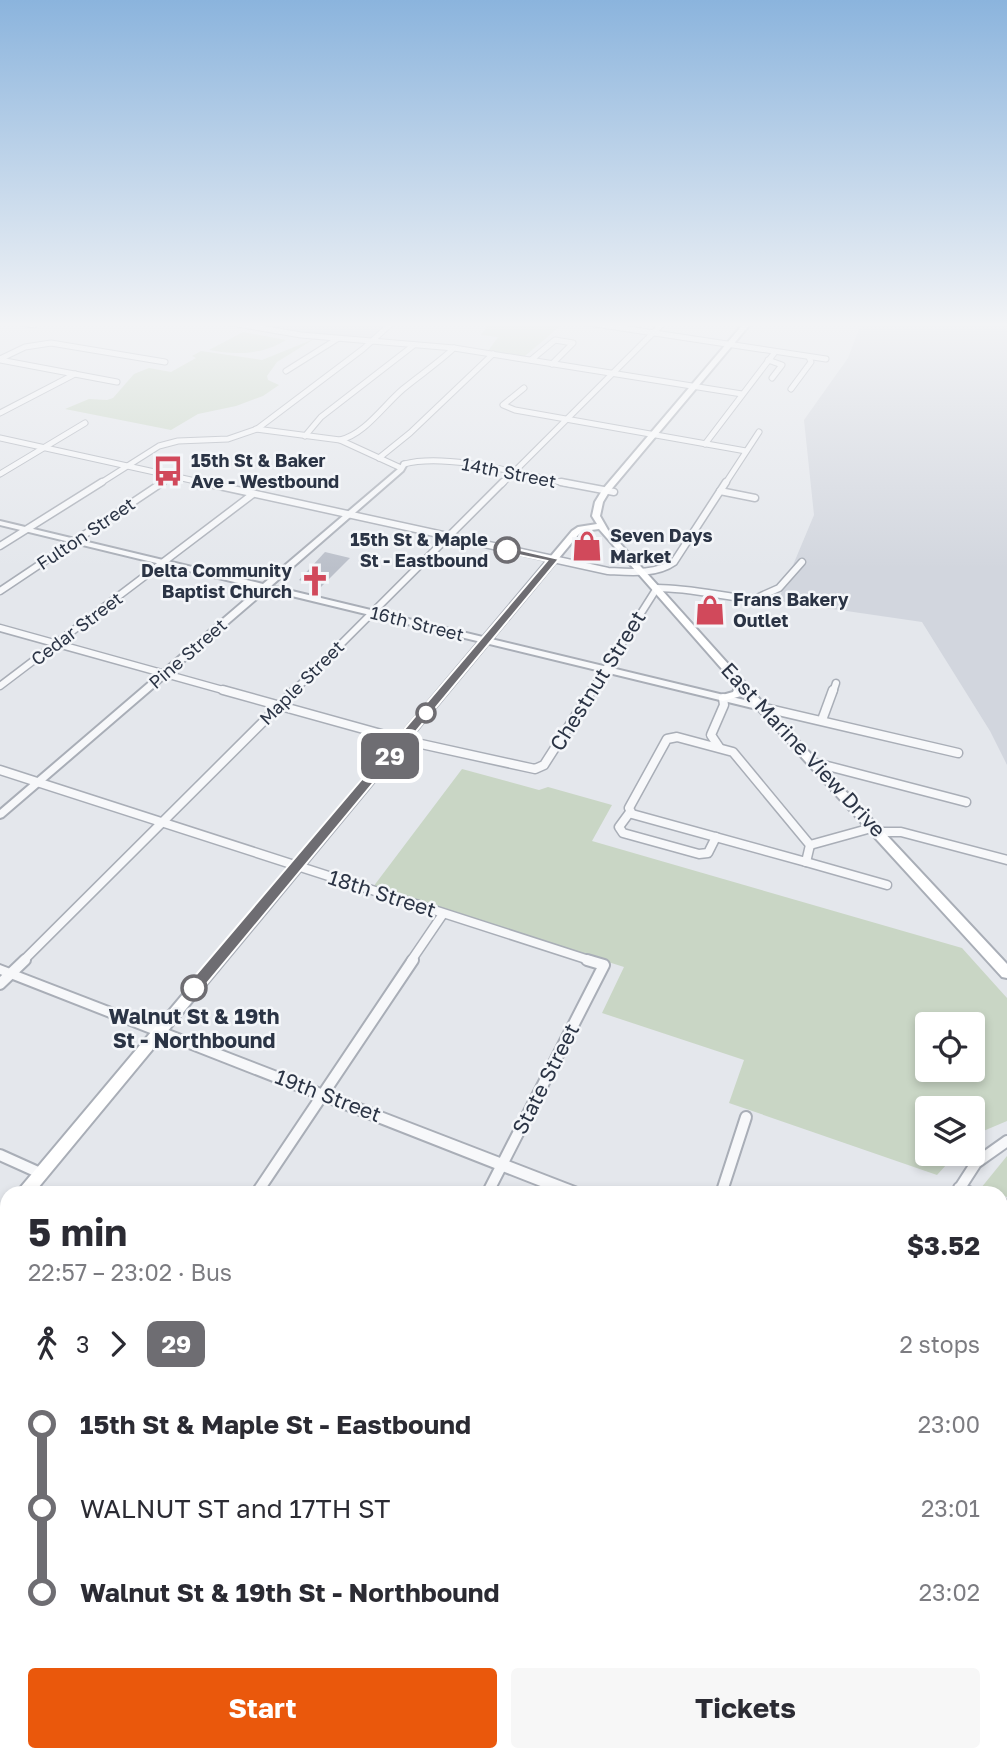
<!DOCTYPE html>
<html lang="en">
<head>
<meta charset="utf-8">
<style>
	body { margin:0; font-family:"Golos Text",sans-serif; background:#f7f7f7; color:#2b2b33; height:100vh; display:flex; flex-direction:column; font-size:26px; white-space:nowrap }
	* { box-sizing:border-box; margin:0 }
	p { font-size:23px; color:#7c7c81 }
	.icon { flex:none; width:38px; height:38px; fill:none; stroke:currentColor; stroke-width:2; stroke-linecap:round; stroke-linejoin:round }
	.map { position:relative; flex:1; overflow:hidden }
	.side { position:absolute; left:0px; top:1186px; width:1008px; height:576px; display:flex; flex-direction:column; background:#fff; border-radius:21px 21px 0 0; box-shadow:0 4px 10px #0003 }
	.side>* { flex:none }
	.badge { padding:0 14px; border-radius:10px; font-size:24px; line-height:46px }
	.controls { position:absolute; left:915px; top:1012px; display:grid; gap:14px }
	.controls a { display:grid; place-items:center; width:70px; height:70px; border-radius:7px; background:#fff; box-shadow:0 4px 10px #0003; font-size:35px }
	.map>.badge { position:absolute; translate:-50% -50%; box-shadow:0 0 0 4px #fff }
	.legs { display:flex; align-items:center; gap:10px; height:77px; padding:0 28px; font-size:23px }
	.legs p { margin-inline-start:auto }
	.headline { display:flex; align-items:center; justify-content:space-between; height:119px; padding:0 28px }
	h1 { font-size:38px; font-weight:700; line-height:52px }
	.action { display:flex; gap:14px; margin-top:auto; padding:14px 28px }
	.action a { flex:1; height:80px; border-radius:7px; background:#ea580c; color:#fff; font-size:28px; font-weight:700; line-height:80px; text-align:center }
	.action a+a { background:#f7f7f7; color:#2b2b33 }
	ul { padding:0 28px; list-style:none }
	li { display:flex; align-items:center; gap:24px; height:84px; font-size:26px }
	li i { display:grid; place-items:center; width:10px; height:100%; margin:0 9px; background:currentColor }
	li i::after { content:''; width:18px; height:18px; margin:-9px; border:5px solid; border-radius:50%; background:#fff }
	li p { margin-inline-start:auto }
	li:first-child i { background:linear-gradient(#0000 50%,currentColor 0) }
	li:last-child i { background:linear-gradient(currentColor 50%,#0000 0) }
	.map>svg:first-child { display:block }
	.built { fill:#d2d6de }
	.green { fill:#c9d6c5; fill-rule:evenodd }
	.building { fill:#bbc0ca }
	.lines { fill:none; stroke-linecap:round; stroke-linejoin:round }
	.minor-far4-casing { stroke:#a9aeb7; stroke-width:7 }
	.minor-far3-casing { stroke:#a9aeb7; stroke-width:9 }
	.minor-far2-casing { stroke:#a9aeb7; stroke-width:11 }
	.minor-far1-casing { stroke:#a9aeb7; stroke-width:14 }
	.minor-casing { stroke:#a9aeb7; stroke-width:18 }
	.tertiary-casing { stroke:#a9aeb7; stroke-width:4 }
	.secondary-casing { stroke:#a9aeb7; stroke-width:4 }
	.minor-far4 { stroke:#f7f8fa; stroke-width:5 }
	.minor-far3 { stroke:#f7f8fa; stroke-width:6 }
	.minor-far2 { stroke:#f7f8fa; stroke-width:8 }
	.minor-far1 { stroke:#f7f8fa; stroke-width:10 }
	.minor { stroke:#f7f8fa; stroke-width:14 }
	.tertiary { fill:#f7f8fa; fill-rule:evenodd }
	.secondary { fill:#fff; fill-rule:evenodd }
	.line-1 { fill:#6e6d72; stroke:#fff; stroke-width:2 }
	.stop-1-dot { fill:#fff; stroke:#6e6d72; stroke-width:3.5 }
	.labels { text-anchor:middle; stroke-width:5; stroke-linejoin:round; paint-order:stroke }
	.far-poi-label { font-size:18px; font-weight:bold; fill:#2b3445; stroke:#f4f6f9; text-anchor:start }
	.far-street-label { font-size:18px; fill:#2b3445; stroke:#f4f6f9 }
	.far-stop-label { font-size:18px; font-weight:bold; fill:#2b3445; stroke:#f4f6f9; text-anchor:end }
	.street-label { font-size:21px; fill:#2b3445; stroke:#f4f6f9 }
	.stop-label { font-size:21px; font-weight:bold; fill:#2b3445; stroke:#f4f6f9 }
</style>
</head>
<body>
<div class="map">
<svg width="1007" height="1762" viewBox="0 0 1007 1762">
	<rect width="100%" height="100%" fill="#e4e7ec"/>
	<g class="built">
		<polygon points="245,322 387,322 371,339 312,334"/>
		<polygon points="862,322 1007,322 1007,765 990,731 922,622 778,601 814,515 804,420 848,358"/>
	</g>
	<g class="green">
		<polygon points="490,322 565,322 525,356 488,351 498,337 481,335"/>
		<path d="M243,332L286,340C262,355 236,355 209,350Z"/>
		<polygon points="314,339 277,362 267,376 268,380 279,385 263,396 236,406 198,414 171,430 65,409 89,399 107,400 113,398 134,374 149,368 171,372 196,358 192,356 201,351 262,360"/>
		<path d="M462,769L539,790L548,787L612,805L592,841L962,948L1007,998V1121L981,1132L973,1138V1108H928V1153H957L937,1175L729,1103L744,1060L602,1013L624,967L373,887ZM928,1024H973V1069H928Z"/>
		<polygon points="1007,1156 1007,1197 981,1188"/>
		<polygon points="874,1755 935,1755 949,1762 873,1762"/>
	</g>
	<g class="building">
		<polygon points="585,540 597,542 584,558 572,556"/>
		<polygon points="325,552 350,558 320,588 299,580"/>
	</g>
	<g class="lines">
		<g class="minor-far4-casing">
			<g id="minor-far4">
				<polyline points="17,322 34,325"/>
				<polyline points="226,322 301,335 454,348 742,394"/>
				<polyline points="582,322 826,359"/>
				<polyline points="0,359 25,347 51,343 165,362"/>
				<polyline points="0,360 117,382"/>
				<polyline points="531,360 555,340 573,343 552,364"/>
				<polyline points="768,360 782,365 772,378"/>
				<polyline points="286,371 337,339"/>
				<polyline points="524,388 503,405 515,410 746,451"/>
				<polyline points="791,389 811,362 809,357"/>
				<polyline points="0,413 75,374"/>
				<polyline points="256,429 340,440 401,468"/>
				<polyline points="305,436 321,417 414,345"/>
				<polyline points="0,438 209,484"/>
				<path d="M340,440C365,434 383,406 403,389C420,375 438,363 454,348"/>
				<polyline points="705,444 775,352"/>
				<polyline points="379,458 410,433 493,354"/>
				<path d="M404,464C447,452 525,475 570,484"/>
				<polyline points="0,474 85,423"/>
				<polyline points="99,484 159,446 178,441 228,439 257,429 363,349 393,322"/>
				<polyline points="160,484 172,476"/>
				<polyline points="502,484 664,322"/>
				<polyline points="725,484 759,432"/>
			</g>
		</g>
		<g class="minor-far3-casing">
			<g id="minor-far3">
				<path d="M201,482L608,571C629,572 656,575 674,562L726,482"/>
				<polyline points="561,482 614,492"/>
				<polyline points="720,491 755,498"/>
				<polyline points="0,546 102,482"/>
				<polyline points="0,591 163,482"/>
				<polyline points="759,597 779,588 802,562"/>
				<polyline points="0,628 230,692"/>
				<polyline points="0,686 253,494"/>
				<polyline points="293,692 503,482"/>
				<path d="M591,692L657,588C697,588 734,600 774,601"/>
				<polyline points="833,692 836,683"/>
			</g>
		</g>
		<g class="minor-far2-casing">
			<g id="minor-far2">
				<polyline points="223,690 403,740 535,769 544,765 592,690"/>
				<polyline points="761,707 958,753"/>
				<polyline points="822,720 833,690"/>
				<polygon points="677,737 733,752 810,845 806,862 632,814 629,808 667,739"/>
				<polyline points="719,747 711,735 724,705 723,698"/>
				<polyline points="816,763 966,802"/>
				<polyline points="0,770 592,961"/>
				<polyline points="630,812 619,827 623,833 699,854 708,853 716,837"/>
				<polyline points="879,832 901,832 1007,860"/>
				<polyline points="810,845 875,827"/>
				<polyline points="806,862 887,885"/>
				<polyline points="23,961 295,690"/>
				<polyline points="411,961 443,914"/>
			</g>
		</g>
		<g class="minor-far1-casing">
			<g id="minor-far1">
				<polyline points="0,984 25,960"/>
				<polyline points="0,1155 40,1173"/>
				<polyline points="959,1188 973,1194"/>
				<polyline points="256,1194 413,960"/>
				<polyline points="487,1194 604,965 587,960"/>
				<polyline points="721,1194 746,1117"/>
				<polyline points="956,1194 976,1163 1007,1141"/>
				<polyline points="1001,1203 1007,1212"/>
				<polyline points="0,1268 7,1271"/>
			</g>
		</g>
		<g class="minor-casing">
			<g id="minor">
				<polyline points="1001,1358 1007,1360"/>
				<polyline points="0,1553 7,1543"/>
				<polyline points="196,1762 200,1755"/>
				<polyline points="523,1762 526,1755"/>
				<polyline points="851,1762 852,1755"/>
			</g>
		</g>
		<g class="tertiary-casing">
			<g id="tertiary">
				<polygon points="404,462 407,464 403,471 271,586 761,704 765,707 761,710 267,590 3,817 0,818 0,810 259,588 0,525 0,521 263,584 398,469 402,463"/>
				<polygon points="0,965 583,1190 585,1194 561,1194 0,974"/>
			</g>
		</g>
		<g class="secondary-casing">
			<g id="secondary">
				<polygon points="745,322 752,322 609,492 603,502 600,516 608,530 765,705 1007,964 1007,978 1002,977 743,693 741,696 723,701 719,700 719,696 733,692 736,685 599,529 583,531 578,535 33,1194 15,1194 572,531 578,527 597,524 592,516 595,502 603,489"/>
				<polygon points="7,1205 7,1224 0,1228 0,1209"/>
			</g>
		</g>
		<use href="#minor-far4" class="minor-far4"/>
		<use href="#minor-far3" class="minor-far3"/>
		<use href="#minor-far2" class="minor-far2"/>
		<use href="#minor-far1" class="minor-far1"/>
		<use href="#minor" class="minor"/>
		<use href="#tertiary" class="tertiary"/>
		<use href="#secondary" class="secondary"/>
	</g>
	<linearGradient id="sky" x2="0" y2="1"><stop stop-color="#8bb4dd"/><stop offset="0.57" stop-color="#f3f4f6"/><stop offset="1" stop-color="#f3f4f6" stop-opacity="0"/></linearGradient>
	<rect width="1007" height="569" fill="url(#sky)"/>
	<polygon class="line-1" points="507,547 559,559 199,993 188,993 186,988 188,984 547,561 504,552 504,548"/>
	<defs>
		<g id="bus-bare" transform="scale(2.415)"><path d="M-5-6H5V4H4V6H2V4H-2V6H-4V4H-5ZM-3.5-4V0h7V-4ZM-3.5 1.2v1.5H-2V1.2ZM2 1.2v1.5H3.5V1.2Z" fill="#d1495b" stroke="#f4f6f9" stroke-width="2.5" paint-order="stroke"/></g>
		<g id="shop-bare" transform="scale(2.415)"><path d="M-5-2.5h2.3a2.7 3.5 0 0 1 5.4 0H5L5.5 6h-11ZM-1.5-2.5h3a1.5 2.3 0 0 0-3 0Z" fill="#d1495b" stroke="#f4f6f9" stroke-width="2.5" paint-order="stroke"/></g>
		<g id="church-bare" transform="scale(2.415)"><path d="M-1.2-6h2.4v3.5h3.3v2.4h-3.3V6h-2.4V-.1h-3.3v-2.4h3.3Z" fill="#d1495b" stroke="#f4f6f9" stroke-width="2.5" paint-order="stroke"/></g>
	</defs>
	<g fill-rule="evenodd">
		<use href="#bus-bare" x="168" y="471"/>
		<use href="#shop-bare" x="587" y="546"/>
		<use href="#church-bare" x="315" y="581"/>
		<use href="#shop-bare" x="710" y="610"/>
	</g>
	<g class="stop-1-dot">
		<circle cx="507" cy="550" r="12"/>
		<circle cx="426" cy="713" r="9"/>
		<circle cx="194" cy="988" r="12"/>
	</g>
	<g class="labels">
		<g class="far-poi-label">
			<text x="191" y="467">15th St &amp; Baker<tspan x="191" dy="21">Ave - Westbound</tspan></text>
			<text x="610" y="542">Seven Days<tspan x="610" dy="21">Market</tspan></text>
			<text x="292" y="577" text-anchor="end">Delta Community<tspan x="292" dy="21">Baptist Church</tspan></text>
			<text x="733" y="606">Frans Bakery<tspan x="733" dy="21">Outlet</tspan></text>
		</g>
		<g class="far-street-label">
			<text transform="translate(509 473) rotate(11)" y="6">14th Street</text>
			<text transform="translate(86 534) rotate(-34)" y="6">Fulton Street</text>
			<text transform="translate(417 624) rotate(14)" y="6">16th Street</text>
			<text transform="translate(77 629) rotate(-37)" y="6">Cedar Street</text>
			<text transform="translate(188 654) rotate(-41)" y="6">Pine Street</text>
			<text transform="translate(302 683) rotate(-45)" y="6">Maple Street</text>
		</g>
		<g class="far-stop-label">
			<text x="488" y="546">15th St &amp; Maple<tspan x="488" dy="21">St - Eastbound</tspan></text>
		</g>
		<g class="street-label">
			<text transform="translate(598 681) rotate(-58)" y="7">Chestnut Street</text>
			<text transform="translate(803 750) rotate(47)" y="7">East Marine View Drive</text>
			<text transform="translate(382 894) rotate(18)" y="7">18th Street</text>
			<text transform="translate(546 1079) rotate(-63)" y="7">State Street</text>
			<text transform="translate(328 1096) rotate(21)" y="7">19th Street</text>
		</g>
		<g class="stop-label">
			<text x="194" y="1024">Walnut St &amp; 19th<tspan x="194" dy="24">St - Northbound</tspan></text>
		</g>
	</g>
</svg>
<div class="controls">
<a><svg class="icon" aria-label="locate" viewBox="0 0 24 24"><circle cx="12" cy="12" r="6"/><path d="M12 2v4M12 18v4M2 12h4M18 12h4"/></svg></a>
<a><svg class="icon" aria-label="layers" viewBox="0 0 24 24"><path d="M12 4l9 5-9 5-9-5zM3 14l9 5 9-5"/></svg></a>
</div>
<b class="badge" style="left:390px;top:756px;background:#6e6d72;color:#fff">29</b>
<section class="side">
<div class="headline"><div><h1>5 min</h1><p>22:57 – 23:02 · Bus</p></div><b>$3.52</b></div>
<div class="legs"><svg class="icon" aria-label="walk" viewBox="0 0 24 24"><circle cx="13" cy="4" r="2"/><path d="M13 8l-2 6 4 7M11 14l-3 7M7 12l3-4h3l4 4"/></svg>3<svg class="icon" aria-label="forward" viewBox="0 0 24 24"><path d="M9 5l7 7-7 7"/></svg><b class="badge" style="background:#6e6d72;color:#fff">29</b><p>2 stops</p></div>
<ul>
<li><i style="color:#6e6d72"></i><b>15th St &amp; Maple St - Eastbound</b><p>23:00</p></li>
<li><i style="color:#6e6d72"></i><span>WALNUT ST and 17TH ST</span><p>23:01</p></li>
<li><i style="color:#6e6d72"></i><b>Walnut St &amp; 19th St - Northbound</b><p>23:02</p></li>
</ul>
<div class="action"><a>Start</a><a>Tickets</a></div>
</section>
</div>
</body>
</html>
